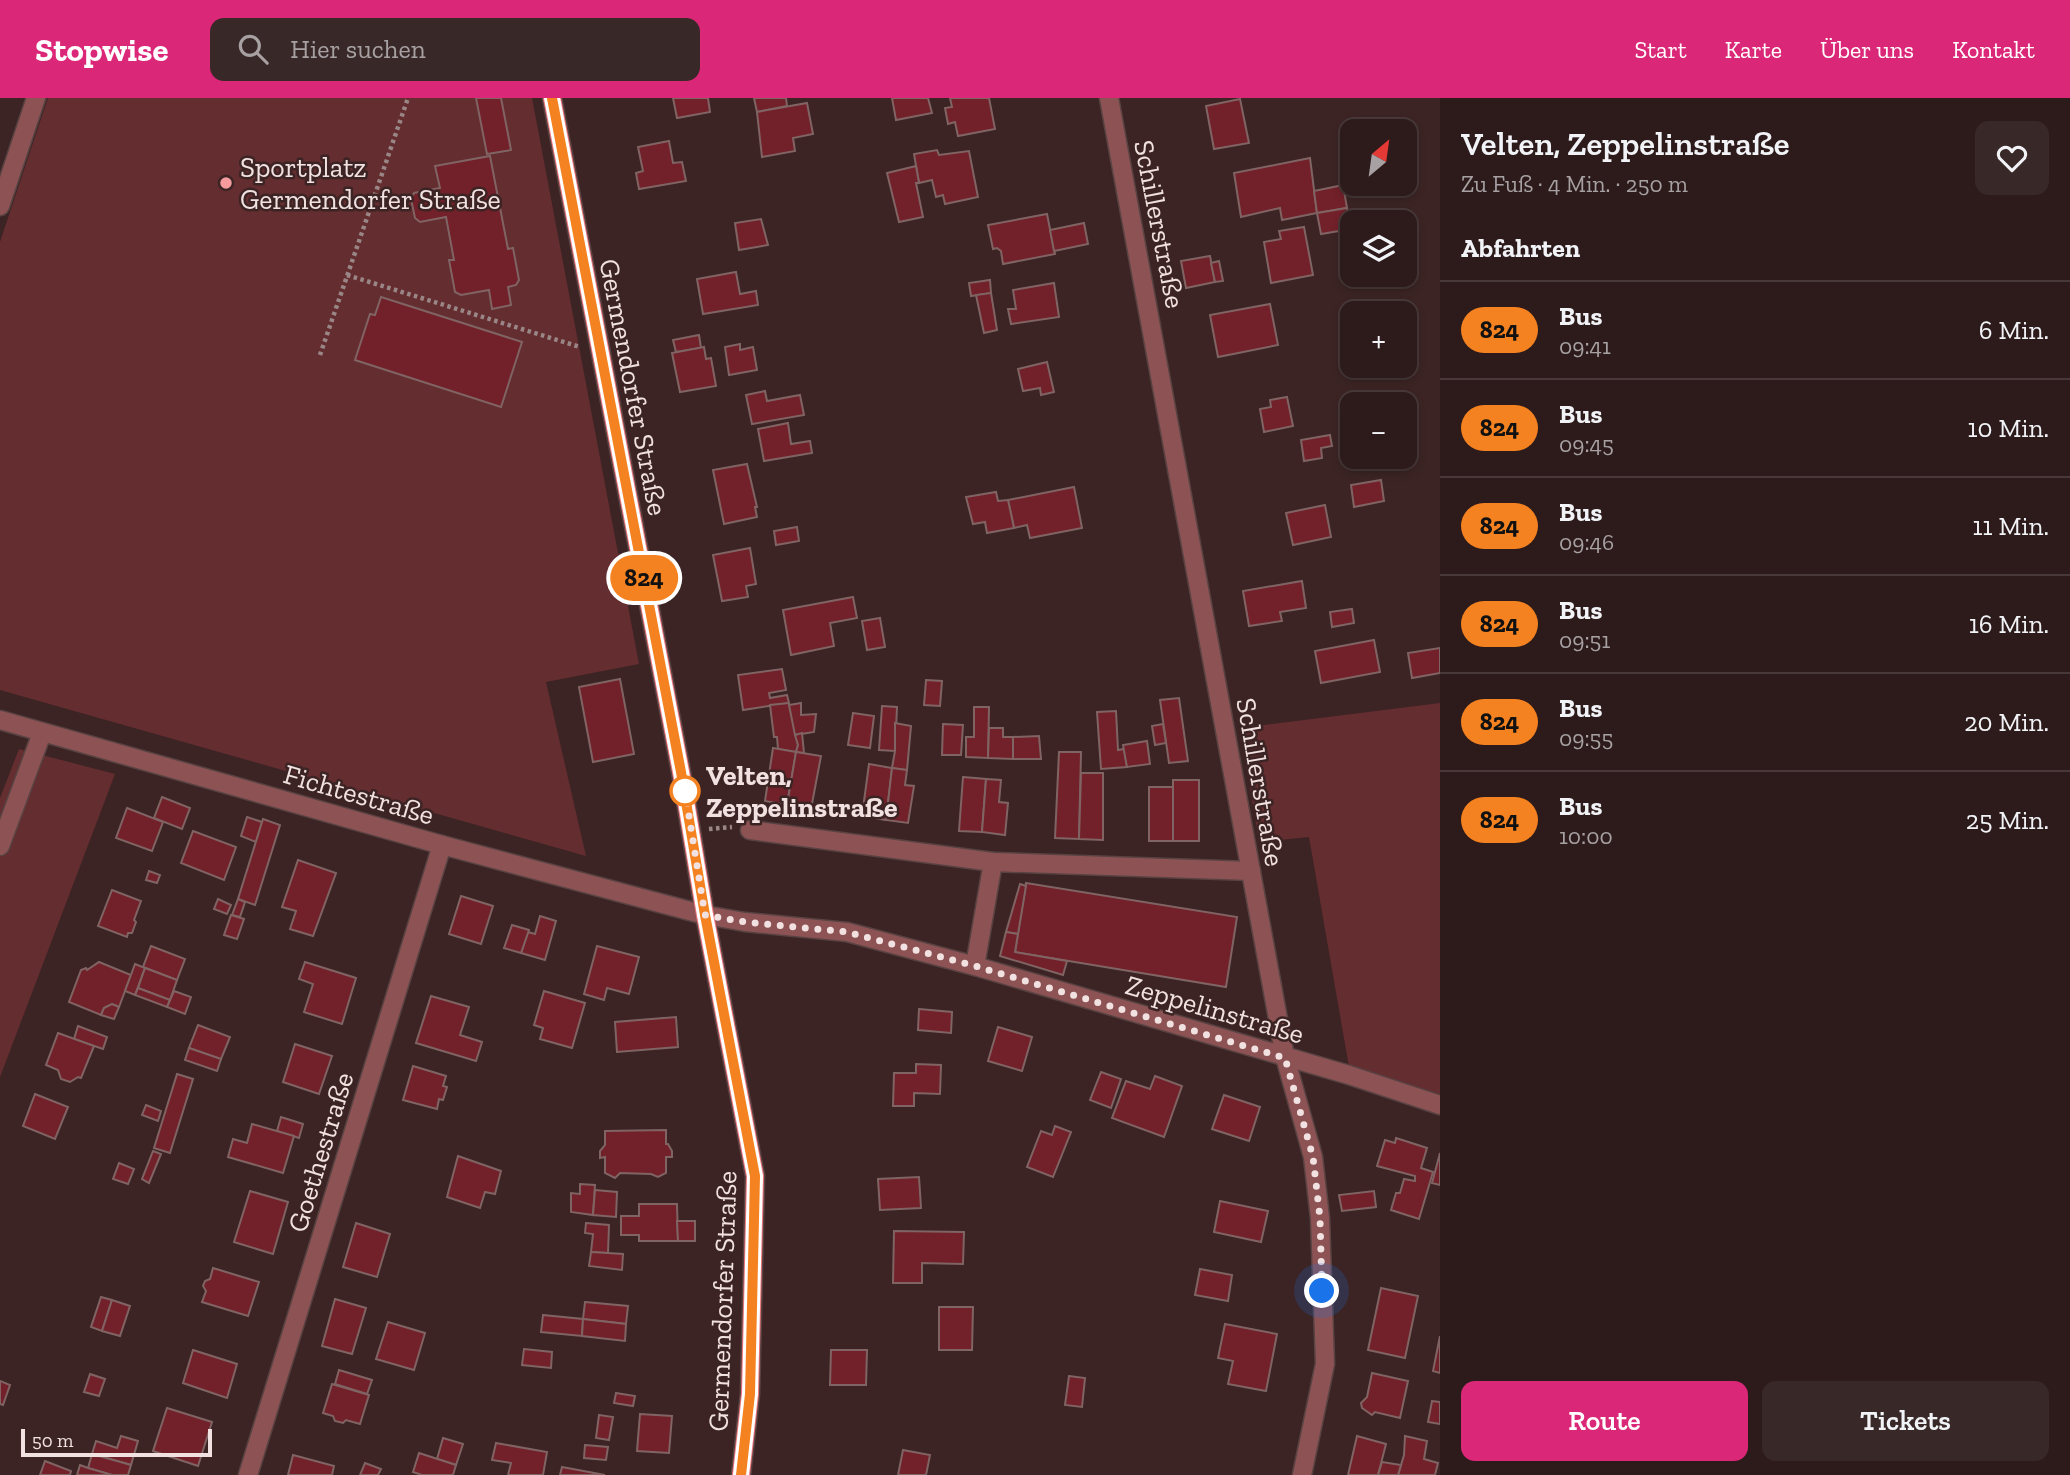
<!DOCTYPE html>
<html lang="de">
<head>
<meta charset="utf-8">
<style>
	body { margin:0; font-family:"Zilla Slab",serif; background:#392828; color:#f1f3f6; height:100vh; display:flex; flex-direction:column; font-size:26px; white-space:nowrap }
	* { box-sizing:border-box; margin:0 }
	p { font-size:23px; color:#a7a1a3 }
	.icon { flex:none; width:38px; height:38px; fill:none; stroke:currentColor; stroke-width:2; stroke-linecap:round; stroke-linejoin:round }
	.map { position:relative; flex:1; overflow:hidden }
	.drawer { display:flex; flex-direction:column; background:#2d1b1b; width:630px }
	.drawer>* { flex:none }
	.badge { padding:0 14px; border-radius:23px; font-size:24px; line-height:46px }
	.needle { width:46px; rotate:29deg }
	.buttons { position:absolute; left:1340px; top:21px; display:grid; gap:14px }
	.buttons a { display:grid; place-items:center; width:77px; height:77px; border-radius:14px; background:#2d1b1b; box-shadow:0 4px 10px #0003,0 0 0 2px #48393a; font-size:35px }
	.scale { position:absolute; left:21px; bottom:18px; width:191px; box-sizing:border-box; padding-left:7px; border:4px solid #f2e1e1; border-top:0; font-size:19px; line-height:24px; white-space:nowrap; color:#f2e1e1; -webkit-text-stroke:5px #3c2424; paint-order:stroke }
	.you { position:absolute; width:35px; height:35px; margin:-18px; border:5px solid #fff; border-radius:50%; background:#1a73e8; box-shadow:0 0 0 10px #1a73e833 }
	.map>.badge { position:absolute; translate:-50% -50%; box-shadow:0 0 0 4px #fff }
	h2 { padding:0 21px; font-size:26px; line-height:63px }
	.round { display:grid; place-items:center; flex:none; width:74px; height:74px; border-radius:14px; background:#392828 }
	.head { display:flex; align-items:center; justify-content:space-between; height:119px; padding:0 21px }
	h1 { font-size:33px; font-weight:600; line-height:52px }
	.action { display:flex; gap:14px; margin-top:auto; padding:14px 21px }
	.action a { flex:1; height:80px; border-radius:14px; background:#db2777; color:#fff; font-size:28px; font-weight:600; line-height:80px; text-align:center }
	.action a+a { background:#392828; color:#f1f3f6 }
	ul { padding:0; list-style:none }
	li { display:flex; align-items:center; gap:21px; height:98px; padding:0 21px; border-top:2px solid #48393a }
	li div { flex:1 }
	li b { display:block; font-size:26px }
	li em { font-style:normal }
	li .badge { min-width:77px; font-weight:700; text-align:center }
	header { display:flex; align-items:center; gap:42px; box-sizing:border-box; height:98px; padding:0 35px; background:#db2777; color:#fff }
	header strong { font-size:33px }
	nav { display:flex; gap:38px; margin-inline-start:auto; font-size:24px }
	.search { width:490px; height:63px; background:#392828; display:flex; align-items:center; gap:18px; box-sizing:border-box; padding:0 24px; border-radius:14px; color:#a7a1a3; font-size:26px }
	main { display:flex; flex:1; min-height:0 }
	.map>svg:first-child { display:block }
	.green { fill:#642d30 }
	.building { fill:#722029; stroke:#806363; stroke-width:2 }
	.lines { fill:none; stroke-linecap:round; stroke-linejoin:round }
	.minor-casing { stroke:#594242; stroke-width:21 }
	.major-casing { stroke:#594242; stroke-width:21 }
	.path { stroke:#9a8686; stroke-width:4.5; stroke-dasharray:3.5 3.5; stroke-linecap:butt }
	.minor { stroke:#8d5354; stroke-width:18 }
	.major { stroke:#ed757b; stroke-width:18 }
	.line-casing { stroke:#fff; stroke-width:16 }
	.line { stroke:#f58220; stroke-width:10 }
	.walk { stroke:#f2e1e1; stroke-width:7; stroke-dasharray:0 12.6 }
	.poi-dot { fill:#f59b9d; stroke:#3c2424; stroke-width:2.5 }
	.stop-dot { fill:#fff; stroke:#f58220; stroke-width:3.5 }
	.labels { text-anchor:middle; stroke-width:5; stroke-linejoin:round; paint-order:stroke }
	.poi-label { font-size:28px; fill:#f2e1e1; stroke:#3c2424; text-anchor:start }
	.street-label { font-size:28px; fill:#f2e1e1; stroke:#3c2424 }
	.stop-label { font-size:28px; font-weight:bold; fill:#f2e1e1; stroke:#3c2424; text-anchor:start }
</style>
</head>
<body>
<header>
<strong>Stopwise</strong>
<div class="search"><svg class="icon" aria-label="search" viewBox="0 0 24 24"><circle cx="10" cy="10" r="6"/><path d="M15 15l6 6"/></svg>Hier suchen</div>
<nav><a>Start</a><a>Karte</a><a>Über uns</a><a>Kontakt</a></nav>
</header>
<main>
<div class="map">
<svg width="1440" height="1377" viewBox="0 0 1440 1377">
	<rect width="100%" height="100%" fill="#3c2424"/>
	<g class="green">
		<polygon points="48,0 532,0 639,566 546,584 586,758 0,592 0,144"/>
		<polygon points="1440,605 1440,996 1349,969 1309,739 1259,744 1240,630"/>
		<polygon points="19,651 115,676 0,979 0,700"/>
	</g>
	<g class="building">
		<polygon points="476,0 501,0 511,52 487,56"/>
		<polygon points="673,0 708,0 710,14 677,20"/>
		<polygon points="754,0 786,0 787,8 757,14"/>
		<polygon points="892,0 928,0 932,15 896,22"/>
		<polygon points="950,0 989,0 995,31 958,38 955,24 948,26 945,10 952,9"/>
		<polygon points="1240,1 1249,45 1214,51 1206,8"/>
		<polygon points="807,5 813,36 793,40 795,53 762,59 757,14"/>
		<polygon points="669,43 673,65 682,64 686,83 639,91 636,75 643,73 638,49"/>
		<polygon points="937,52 939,57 969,53 978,99 945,106 943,97 936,99 932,82 919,85 914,56"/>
		<polygon points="490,58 508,151 513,150 519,182 516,187 508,189 511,207 492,211 489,192 461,197 455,194 449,162 454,162 446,119 420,124 415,120 411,101 414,95 440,90 435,68"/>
		<polygon points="1310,60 1317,115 1282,122 1280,110 1241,119 1234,75"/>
		<polygon points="916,68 919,85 916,85 923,119 899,124 887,75"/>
		<polygon points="1343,87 1347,110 1317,115 1314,93"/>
		<polygon points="1347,110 1351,131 1321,136 1317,115"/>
		<polygon points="1047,116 1055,156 1003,166 1001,153 997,150 993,151 988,127"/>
		<polygon points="761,121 768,147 739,152 735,125"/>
		<polygon points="1084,125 1088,146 1054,153 1050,132"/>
		<polygon points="1304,129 1313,177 1271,185 1264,144 1281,141 1279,133"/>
		<polygon points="1210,158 1215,184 1186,190 1181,163"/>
		<polygon points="1219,163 1223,183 1215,184 1211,165"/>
		<polygon points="736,174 740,196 756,193 758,207 703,216 697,181"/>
		<polygon points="990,182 991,195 971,198 969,185"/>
		<polygon points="1054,185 1059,219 1011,226 1008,211 1016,211 1013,192"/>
		<polygon points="991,195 997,232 984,235 976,197"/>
		<polygon points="381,199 522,244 501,309 355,262 370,216 375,217"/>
		<polygon points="1270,206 1278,247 1218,259 1210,217"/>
		<polygon points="699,237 701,250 676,254 673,242"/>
		<polygon points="740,246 740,252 753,249 757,272 729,277 725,249"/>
		<polygon points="704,249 706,261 711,260 716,288 680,294 672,255"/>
		<polygon points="1047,264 1054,294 1041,297 1040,290 1023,293 1018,271"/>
		<polygon points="765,293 767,303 800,297 804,317 752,326 746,297"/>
		<polygon points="1287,299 1293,328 1264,334 1260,311 1271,309 1270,302"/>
		<polygon points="788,325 791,346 810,343 812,355 764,363 758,331"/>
		<polygon points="1330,337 1332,348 1321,350 1322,360 1304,363 1301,342"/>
		<polygon points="747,366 757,409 755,409 757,419 724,426 713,372"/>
		<polygon points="1381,382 1384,403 1354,409 1351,387"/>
		<polygon points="1074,389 1082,430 1030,440 1027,427 1014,430 1008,402"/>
		<polygon points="996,394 998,403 1008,402 1014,430 987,435 985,424 973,426 966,399"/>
		<polygon points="1325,407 1331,439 1293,447 1286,415"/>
		<polygon points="797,429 799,443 776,447 774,433"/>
		<polygon points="750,450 756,486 746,488 748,499 722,503 713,457"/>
		<polygon points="1302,483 1306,510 1280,514 1282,523 1249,528 1243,493"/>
		<polygon points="853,499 857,520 830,525 834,548 791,557 783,512"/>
		<polygon points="1352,511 1354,525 1332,529 1330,514"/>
		<polygon points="880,520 885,549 867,552 862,523"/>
		<polygon points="1374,542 1380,574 1321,585 1315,553"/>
		<polygon points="1440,550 1440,575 1412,580 1408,555"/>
		<polygon points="782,571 786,592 769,595 770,600 787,597 789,605 743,612 738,577"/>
		<polygon points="620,581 634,656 593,664 579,589"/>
		<polygon points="926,582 942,583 940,608 924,607"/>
		<polygon points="1179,600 1188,663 1169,665 1160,602"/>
		<polygon points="789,605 798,647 796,654 778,651 777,639 774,639 770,607"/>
		<polygon points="801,605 801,617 816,616 814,634 795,637 789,607"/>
		<polygon points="882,608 897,609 895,653 879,652"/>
		<polygon points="974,609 989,609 988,660 966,659 966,639 974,639"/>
		<polygon points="1116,613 1118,652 1124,651 1127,669 1101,671 1097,614"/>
		<polygon points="853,615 874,618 870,650 848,647"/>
		<polygon points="895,625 911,628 907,672 892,670 895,653"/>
		<polygon points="943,626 963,627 961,657 942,657"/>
		<polygon points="1163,626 1166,645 1155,647 1152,628"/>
		<polygon points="989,630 1003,630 1003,639 1013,639 1013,661 988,660"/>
		<polygon points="802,635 804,655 796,654 798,647 795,637"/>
		<polygon points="1039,638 1041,661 1013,661 1013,639"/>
		<polygon points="1147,643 1150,666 1127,669 1123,647"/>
		<polygon points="773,650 796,654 787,707 765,703"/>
		<polygon points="796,654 821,658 811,711 787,707"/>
		<polygon points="1059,654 1081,654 1079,741 1055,740"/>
		<polygon points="869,666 892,670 886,722 862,718"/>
		<polygon points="892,670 907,672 905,687 914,688 908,725 886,722"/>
		<polygon points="1081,675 1103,675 1103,742 1079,741"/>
		<polygon points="963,679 986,681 982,734 959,733"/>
		<polygon points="986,681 1001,682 999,704 1008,705 1005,737 982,734"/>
		<rect x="1173" y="682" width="26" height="61"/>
		<rect x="1149" y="689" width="24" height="54"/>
		<polygon points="162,699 190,710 182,731 154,720"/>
		<polygon points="127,710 163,724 152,753 116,740"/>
		<polygon points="247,719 262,724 256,744 241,738"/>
		<polygon points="263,721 280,727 255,807 238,801"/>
		<polygon points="193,733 236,749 224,782 181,765"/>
		<polygon points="298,762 336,775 313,838 290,831 296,813 282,809"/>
		<polygon points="149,773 160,777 157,785 146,782"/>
		<polygon points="1026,785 1237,819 1226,889 1015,854"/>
		<polygon points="1020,786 1026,788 1018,836 1006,834"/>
		<polygon points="112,792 141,803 134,822 136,824 132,835 128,835 127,839 98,828"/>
		<polygon points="461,798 493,808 481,846 449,836"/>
		<polygon points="218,801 231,807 227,816 214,811"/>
		<polygon points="238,801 245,804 240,819 232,817"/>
		<polygon points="231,817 244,821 237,841 224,837"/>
		<polygon points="540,818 556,823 545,862 521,855 528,834 535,836"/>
		<polygon points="512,827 529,832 521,855 504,850"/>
		<polygon points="1006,834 1018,836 1015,854 1067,863 1063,877 1000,858"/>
		<polygon points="151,848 185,861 177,882 143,869"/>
		<polygon points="597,848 639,859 629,896 607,890 604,902 584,896"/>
		<polygon points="99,864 131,877 119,909 112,906 104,910 101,917 69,904 81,872 86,870 87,872"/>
		<polygon points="305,864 356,880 342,926 304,914 313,886 299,881"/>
		<polygon points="135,866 145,870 135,897 125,893"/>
		<polygon points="145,870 177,882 170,902 138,890"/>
		<polygon points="138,890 170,902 167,909 135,897"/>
		<polygon points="174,893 191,899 185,916 167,909"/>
		<polygon points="544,893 585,905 572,950 540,941 543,930 534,927"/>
		<polygon points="431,898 469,909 460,937 482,944 476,963 416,945"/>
		<polygon points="112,906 119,909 114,921 101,917 104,910"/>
		<polygon points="919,911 952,914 951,935 918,932"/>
		<polygon points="676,919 678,949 617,954 615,924"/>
		<polygon points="198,927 230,939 221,961 189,950"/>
		<polygon points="78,928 107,939 103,951 74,941"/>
		<polygon points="998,929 1032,939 1022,973 988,963"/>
		<polygon points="58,935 94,948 81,980 78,979 70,984 61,981 58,972 46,967"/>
		<polygon points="295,946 332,958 319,996 283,984"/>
		<polygon points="189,950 221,961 217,973 185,962"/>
		<polygon points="916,966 941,967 940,996 914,995 914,1008 893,1008 894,975 916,975"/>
		<polygon points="413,968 446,978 443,988 447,989 443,1002 439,1001 437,1011 403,1002"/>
		<polygon points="1101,974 1121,981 1111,1010 1090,1002"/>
		<polygon points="177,976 193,981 170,1055 154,1050"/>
		<polygon points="1155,978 1182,988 1164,1039 1112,1020 1126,983 1150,991"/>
		<polygon points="35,996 68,1009 55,1041 23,1028"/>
		<polygon points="1224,997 1260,1009 1249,1043 1212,1031"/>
		<polygon points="146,1007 161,1013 158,1023 142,1017"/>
		<polygon points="281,1019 303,1026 299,1040 277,1033"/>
		<polygon points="252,1026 294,1038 283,1075 228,1059 233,1041 247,1045"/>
		<polygon points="1055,1028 1071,1034 1053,1079 1027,1069 1041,1033 1052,1037"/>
		<polygon points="666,1032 666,1046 668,1046 672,1053 672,1059 666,1059 666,1075 658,1079 651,1076 620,1075 615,1080 605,1075 605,1059 600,1060 600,1053 605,1047 605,1033"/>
		<polygon points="1396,1040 1427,1050 1421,1070 1433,1074 1419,1121 1391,1112 1396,1095 1400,1095 1404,1081 1415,1083 1415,1078 1377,1068 1385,1042 1395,1045"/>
		<polygon points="153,1053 161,1056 149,1085 142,1081"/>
		<polygon points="1440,1055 1440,1087 1432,1085"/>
		<polygon points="458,1058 501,1073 495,1096 485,1094 480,1110 447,1099"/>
		<polygon points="119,1065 134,1071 128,1086 113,1081"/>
		<polygon points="919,1079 921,1110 880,1112 878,1081"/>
		<polygon points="580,1086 595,1087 593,1117 571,1114 571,1095 580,1096"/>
		<polygon points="595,1092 617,1094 616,1119 593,1117"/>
		<polygon points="250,1093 288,1104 273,1156 234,1144"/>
		<polygon points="1374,1093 1376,1109 1342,1113 1339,1097"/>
		<polygon points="1220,1103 1268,1113 1261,1144 1214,1134"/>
		<polygon points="639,1106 677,1106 678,1143 639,1143 639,1137 621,1137 621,1118 639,1118"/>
		<polygon points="677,1123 695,1123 695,1143 678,1143"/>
		<polygon points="356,1125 390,1136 377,1179 343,1169"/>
		<polygon points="586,1125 609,1127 608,1155 591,1154 593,1136 585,1135"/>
		<polygon points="894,1133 964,1134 963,1166 922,1165 922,1185 893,1185"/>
		<polygon points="591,1154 623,1156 622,1172 589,1168"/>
		<polygon points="213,1170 259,1184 248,1218 202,1204 206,1193 203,1188 205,1183 210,1181"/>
		<polygon points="1200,1171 1232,1177 1228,1203 1195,1197"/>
		<polygon points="1381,1190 1418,1198 1405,1260 1368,1252"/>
		<polygon points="101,1199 112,1202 102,1233 91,1229"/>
		<polygon points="335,1201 366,1210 352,1256 322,1248"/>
		<polygon points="112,1202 130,1208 120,1238 102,1233"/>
		<polygon points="585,1204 628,1208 626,1226 583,1221"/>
		<polygon points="939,1209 973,1209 972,1252 939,1252"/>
		<polygon points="543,1217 583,1221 582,1238 541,1234"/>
		<polygon points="583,1221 626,1226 625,1243 582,1238"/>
		<polygon points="388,1224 425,1235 414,1272 376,1261"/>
		<polygon points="1225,1226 1277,1236 1266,1293 1228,1286 1233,1263 1218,1260"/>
		<polygon points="1440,1238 1440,1275 1433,1273"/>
		<polygon points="524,1251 552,1254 551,1270 522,1267"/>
		<polygon points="193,1252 237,1266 227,1300 183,1285"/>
		<polygon points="831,1252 867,1252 866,1287 830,1287"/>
		<polygon points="339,1272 372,1282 367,1296 335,1286"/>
		<polygon points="1372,1275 1408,1283 1400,1320 1375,1314 1372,1317 1362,1310 1361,1305 1367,1299"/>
		<polygon points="90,1276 105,1281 99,1298 84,1294"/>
		<polygon points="1069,1278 1085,1280 1082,1309 1065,1307"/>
		<polygon points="0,1283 10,1287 3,1307 0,1306"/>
		<polygon points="332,1286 369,1297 360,1326 346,1322 343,1325 335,1323 333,1318 323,1315"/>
		<polygon points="616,1295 635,1298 633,1308 614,1305"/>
		<polygon points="1432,1303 1440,1304 1440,1326 1428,1324"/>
		<polygon points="167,1310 212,1324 198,1368 153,1353"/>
		<polygon points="640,1316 672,1318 669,1355 637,1353"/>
		<polygon points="599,1317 613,1319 609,1342 596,1340"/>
		<polygon points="121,1338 138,1343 131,1367 92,1356 96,1343 117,1350"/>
		<polygon points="1357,1338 1386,1346 1378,1377 1348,1377"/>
		<polygon points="1405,1338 1427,1343 1424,1361 1438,1365 1435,1377 1398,1377 1404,1357"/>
		<polygon points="443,1340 463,1346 456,1367 437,1361"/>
		<polygon points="496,1345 547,1354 543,1377 508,1377 511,1365 492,1362"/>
		<polygon points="585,1347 608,1349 606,1362 584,1360"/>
		<polygon points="903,1352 930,1357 926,1377 898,1377"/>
		<polygon points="419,1355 456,1367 453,1377 422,1377 413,1374"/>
		<polygon points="92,1356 131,1367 128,1377 112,1377 88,1370"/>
		<polygon points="293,1357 334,1368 332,1377 288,1377"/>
		<polygon points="45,1363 71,1373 70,1377 40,1377"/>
		<polygon points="1382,1364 1401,1367 1398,1377 1378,1377"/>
		<polygon points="365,1365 381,1371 378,1377 360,1377"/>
		<polygon points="80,1367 88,1370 112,1377 77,1377"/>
		<polygon points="562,1369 605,1377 560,1377"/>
	</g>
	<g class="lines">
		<g class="minor-casing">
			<g id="minor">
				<polyline points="1109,0 1285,959 1313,1059 1320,1120 1325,1266 1302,1377"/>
				<polyline points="0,108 36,0"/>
				<polyline points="0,622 442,747 705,817 745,824 847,834 975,868 1349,977 1440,1007"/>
				<polyline points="750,732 993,764 975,868"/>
				<polyline points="0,748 42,635"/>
				<polyline points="993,764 1251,773"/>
				<polyline points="248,1377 442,747"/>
			</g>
		</g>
		<g class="major-casing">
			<polyline id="major" points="552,0 681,674 705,817 755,1078 750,1296 741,1377"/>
		</g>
		<g class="path">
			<polyline points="347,177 580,249"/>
			<polyline points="320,257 408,0"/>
			<polyline points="709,731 732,729"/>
		</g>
		<use href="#minor" class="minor"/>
		<use href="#major" class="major"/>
	</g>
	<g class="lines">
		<g class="line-casing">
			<polyline id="line" points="552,0 681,674 705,817 755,1078 750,1296 741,1377"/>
		</g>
		<use href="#line" class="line"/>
		<polyline class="walk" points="685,693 705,817 745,824 847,834 975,868 1285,960 1313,1059 1320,1120 1322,1193"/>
	</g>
	<circle class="poi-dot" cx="226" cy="85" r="7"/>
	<circle class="stop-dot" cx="685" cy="693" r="14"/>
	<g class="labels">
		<g class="poi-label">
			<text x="240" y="79">Sportplatz<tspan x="240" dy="32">Germendorfer Straße</tspan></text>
		</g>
		<g class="street-label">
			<text transform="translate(1160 126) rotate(79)" y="10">Schillerstraße</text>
			<text transform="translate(634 289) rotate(79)" y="10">Germendorfer Straße</text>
			<text transform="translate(1261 684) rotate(80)" y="10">Schillerstraße</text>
			<text transform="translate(359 696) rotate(16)" y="10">Fichtestraße</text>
			<text transform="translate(1215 911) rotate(16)" y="10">Zeppelinstraße</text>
			<text transform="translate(320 1054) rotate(-73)" y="10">Goethestraße</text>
			<text transform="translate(722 1203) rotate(-88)" y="10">Germendorfer Straße</text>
		</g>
		<g class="stop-label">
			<text x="706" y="687">Velten,<tspan x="706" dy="32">Zeppelinstraße</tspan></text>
		</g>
	</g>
</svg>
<div class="buttons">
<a><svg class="needle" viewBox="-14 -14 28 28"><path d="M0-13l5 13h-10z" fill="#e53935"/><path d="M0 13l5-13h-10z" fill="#a7a1a3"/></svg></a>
<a><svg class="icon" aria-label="layers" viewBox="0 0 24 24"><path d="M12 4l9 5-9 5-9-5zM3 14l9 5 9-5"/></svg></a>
<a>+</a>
<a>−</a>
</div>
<div class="scale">50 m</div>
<div class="you" style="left:1322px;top:1193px"></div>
<b class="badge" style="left:644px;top:480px;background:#f58220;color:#111">824</b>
</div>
<section class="drawer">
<div class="head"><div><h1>Velten, Zeppelinstraße</h1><p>Zu Fuß · 4 Min. · 250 m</p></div><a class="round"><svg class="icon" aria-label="heart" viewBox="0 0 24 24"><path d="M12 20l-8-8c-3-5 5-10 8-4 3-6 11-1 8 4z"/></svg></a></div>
<h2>Abfahrten</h2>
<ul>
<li><span class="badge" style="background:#f58220;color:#111">824</span><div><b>Bus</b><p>09:41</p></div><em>6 Min.</em></li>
<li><span class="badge" style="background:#f58220;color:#111">824</span><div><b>Bus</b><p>09:45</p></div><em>10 Min.</em></li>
<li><span class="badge" style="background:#f58220;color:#111">824</span><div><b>Bus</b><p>09:46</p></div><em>11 Min.</em></li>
<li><span class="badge" style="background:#f58220;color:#111">824</span><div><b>Bus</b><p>09:51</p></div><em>16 Min.</em></li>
<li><span class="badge" style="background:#f58220;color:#111">824</span><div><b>Bus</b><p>09:55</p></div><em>20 Min.</em></li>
<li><span class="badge" style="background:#f58220;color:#111">824</span><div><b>Bus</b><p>10:00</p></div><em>25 Min.</em></li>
</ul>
<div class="action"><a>Route</a><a>Tickets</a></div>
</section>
</main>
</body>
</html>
